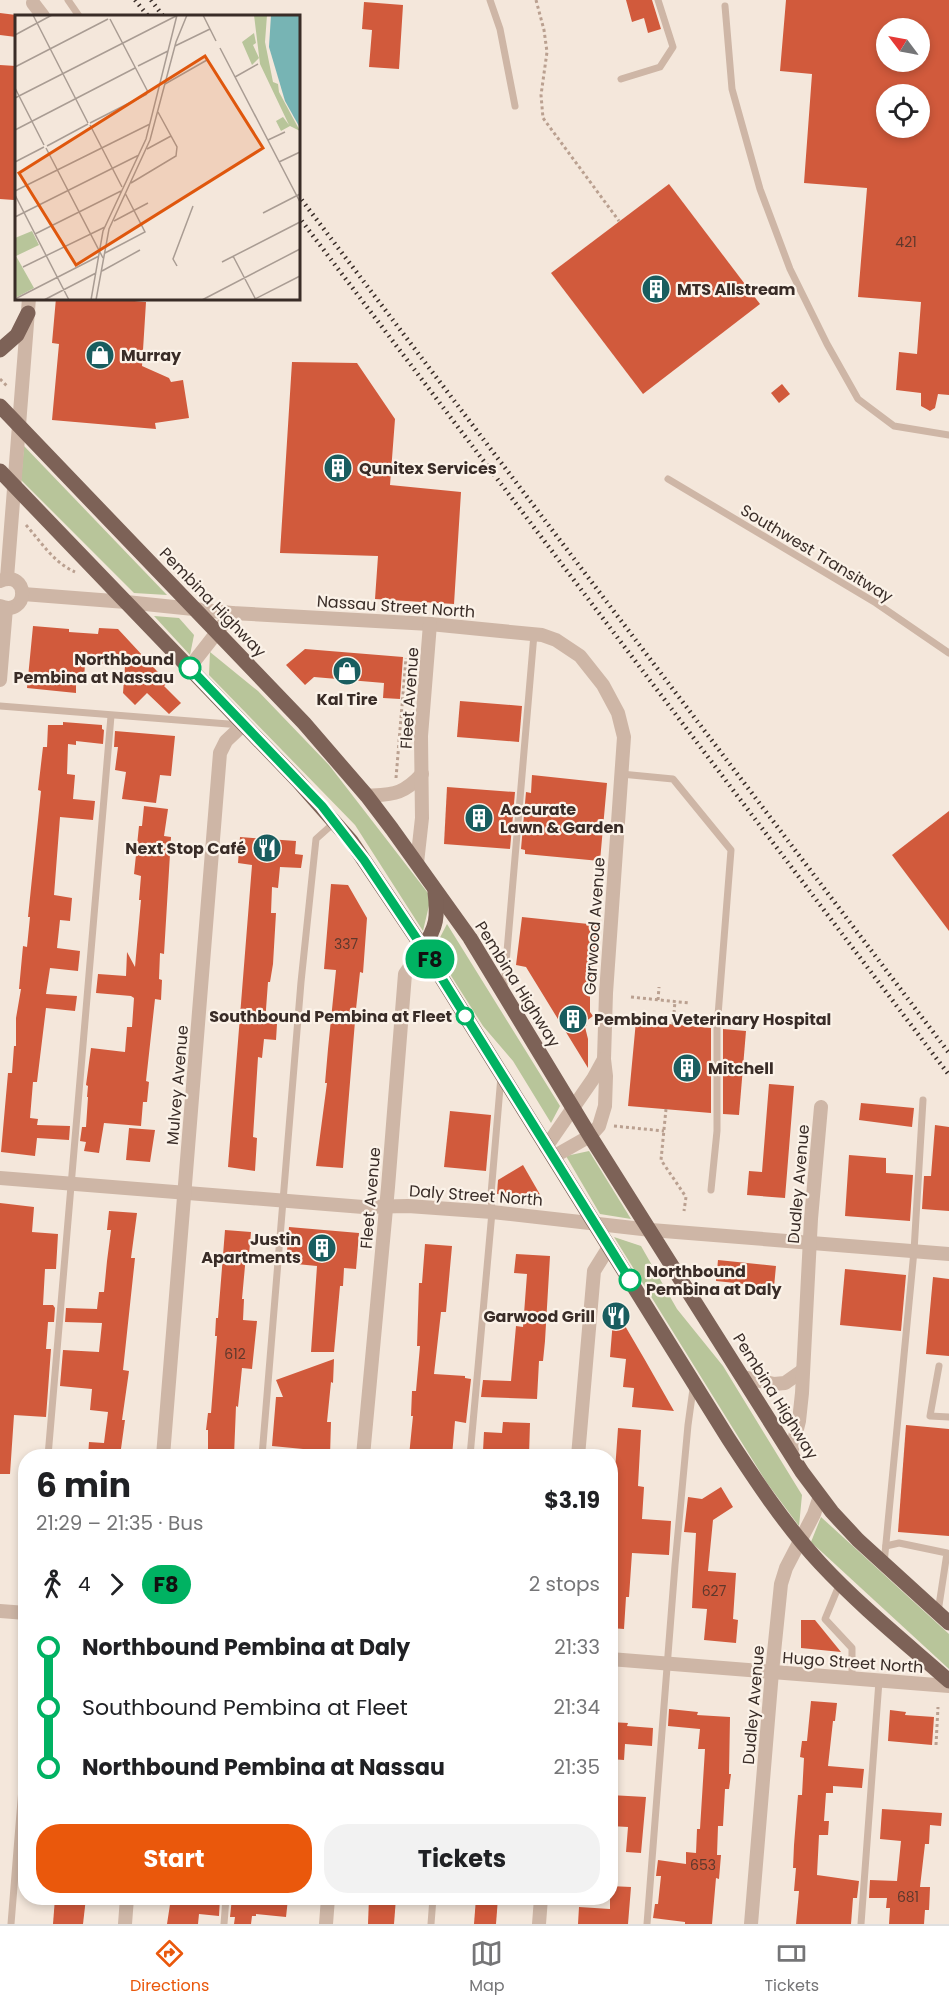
<!DOCTYPE html>
<html lang="en">
<head>
<meta charset="utf-8">
<style>
	body { margin:0; font-family:Poppins,sans-serif; background:#f2f2f2; color:#202124; height:100vh; display:flex; flex-direction:column; font-size:22px; white-space:nowrap }
	* { box-sizing:border-box; margin:0 }
	p { font-size:20px; color:#757577 }
	.icon { flex:none; width:33px; height:33px; fill:none; stroke:currentColor; stroke-width:2; stroke-linecap:round; stroke-linejoin:round }
	.map { position:relative; flex:1; overflow:hidden }
	.side { position:absolute; left:18px; top:1449px; width:600px; height:456px; display:flex; flex-direction:column; background:#fff; border-radius:24px; box-shadow:0 3px 9px #0003 }
	.side>* { flex:none }
	.badge { padding:0 12px; border-radius:20px; font-size:21px; line-height:39px }
	.needle { width:39px; rotate:302deg }
	.tools { position:absolute; left:876px; top:18px; display:grid; gap:12px }
	.tools a { display:grid; place-items:center; width:54px; height:54px; border-radius:50%; background:#fff; box-shadow:0 3px 9px #0003; font-size:30px }
	.map>.badge { position:absolute; translate:-50% -50%; box-shadow:0 0 0 3px #fff }
	.legs { display:flex; align-items:center; gap:9px; height:66px; padding:0 18px; font-size:20px }
	.legs p { margin-inline-start:auto }
	.overview { display:flex; align-items:center; justify-content:space-between; height:102px; padding:0 18px }
	h1 { font-size:33px; font-weight:700; line-height:45px }
	.action { display:flex; gap:12px; margin-top:auto; padding:12px 18px }
	.action a { flex:1; height:69px; border-radius:24px; background:#ea580c; color:#fff; font-size:24px; font-weight:700; line-height:69px; text-align:center }
	.action a+a { background:#f2f2f2; color:#202124 }
	ul { padding:0 18px; list-style:none }
	li { display:flex; align-items:center; gap:21px; height:60px; font-size:22px }
	li i { display:grid; place-items:center; width:9px; height:100%; margin:0 8px; background:currentColor }
	li i::after { content:''; width:15px; height:15px; margin:-8px; border:4px solid; border-radius:50%; background:#fff }
	li p { margin-inline-start:auto }
	li:first-child i { background:linear-gradient(#0000 50%,currentColor 0) }
	li:last-child i { background:linear-gradient(currentColor 50%,#0000 0) }
	.tab-bar { display:flex; justify-content:space-around; align-items:center; height:84px; border-top:2px solid #e0e0e0; background:#fff; font-size:16px; color:#757577 }
	.tab-bar a { display:grid; justify-items:center; gap:3px }
	.tab-bar .current { color:#ea580c }
	.map>svg:first-child { display:block }
	.green { fill:#b8c59a }
	.building { fill:#d15a3c; fill-rule:evenodd }
	.lines { fill:none; stroke-linecap:round; stroke-linejoin:round }
	.path { stroke:#baa090; stroke-width:3; stroke-dasharray:3 3; stroke-linecap:butt }
	.lane { stroke:#ceb6a6; stroke-width:7 }
	.street { stroke:#ceb6a6; stroke-width:14 }
	.primary { stroke:#7d6257; stroke-width:15 }
	.rail { stroke:#392c27; stroke-width:4.5; stroke-dasharray:1.5 4.5; stroke-linecap:butt }
	.line-1-casing { stroke:#fff; stroke-width:14 }
	.line-1 { stroke:#00b262; stroke-width:9 }
	.stop-1-dot { fill:#fff; stroke:#00b262; stroke-width:3 }
	.labels { text-anchor:middle; stroke-width:4.5; stroke-linejoin:round; paint-order:stroke }
	.number-label { font-size:14px; fill:#5f382c }
	.poi-label { font-size:16px; font-weight:bold; fill:#392c27; stroke:#fbf2e8; text-anchor:start }
	.street-label { font-size:16px; fill:#392c27; stroke:#fbf2e8 }
	.stop-label { font-size:16px; font-weight:bold; fill:#392c27; stroke:#fbf2e8; text-anchor:end }
	.inset-road { fill:none; stroke:#a99c93; stroke-width:1.5 }
	.view { fill:#df570d; fill-opacity:0.15; stroke:#df570d; stroke-width:3 }
	.inset-edge { fill:none; stroke:#392c27; stroke-width:3 }
</style>
</head>
<body>
<div class="map">
<svg width="949" height="1924" viewBox="0 0 949 1924">
	<rect width="100%" height="100%" fill="#f4e7db"/>
	<g class="green">
		<polygon points="24,446 167,595 134,593 21,480"/>
		<polygon points="154,616 179,618 194,635 190,655"/>
		<polygon points="210,652 258,691 329,765 431,897 423,931 355,825 209,675"/>
		<polygon points="447,924 560,1106 551,1123 513,1061 483,1026 434,949"/>
		<polygon points="589,1151 631,1219 600,1214 566,1156"/>
		<polygon points="614,1237 641,1246 677,1309 723,1366 802,1495 799,1526 767,1483"/>
		<polygon points="821,1517 949,1634 949,1669 811,1542"/>
	</g>
	<g class="building">
		<polygon points="626,0 652,0 661,29 648,33 644,18 632,22"/>
		<path d="M786,0H949V395L938,394L935,408L930,411L921,406V393L896,390L899,352L917,354L921,302L858,297L867,188L804,183L812,74L780,71ZM886,28H920V62H886ZM886,94H920V128H886Z"/>
		<polygon points="364,2 403,5 399,69 369,67 372,30 362,29"/>
		<polygon points="0,13 16,15 16,37 0,35"/>
		<polygon points="0,65 16,66 16,168 14,200 0,199"/>
		<polygon points="669,184 760,304 643,394 551,273"/>
		<polygon points="56,298 100,298 146,302 142,366 169,378 171,382 183,380 189,418 155,423 156,429 52,420 59,344 52,343"/>
		<polygon points="292,362 357,363 395,419 390,485 461,492 454,604 375,599 378,556 280,553"/>
		<polygon points="782,384 790,394 779,403 771,393"/>
		<polygon points="33,626 69,629 69,632 98,634 99,628 118,629 168,683 164,686 181,703 169,714 147,693 135,705 123,693 125,666 85,662 84,682 76,681 76,693 27,688"/>
		<polygon points="305,649 403,657 400,699 383,698 384,683 314,677 305,685 286,665"/>
		<polygon points="460,701 522,706 519,742 457,737"/>
		<polygon points="63,722 102,725 102,729 104,730 103,744 76,741 76,745 68,744 67,774 75,775 73,799 95,801 93,820 60,817 54,895 72,898 70,921 60,920 57,948 80,951 78,971 50,968 46,994 77,996 75,1011 46,1008 37,1082 33,1082 30,1118 38,1119 37,1125 70,1126 69,1140 37,1138 35,1156 1,1152 8,1073 12,1073 14,1046 16,1046 16,1018 21,989 19,989 23,946 27,947 30,917 28,917 41,791 38,790 43,747 47,747 48,725 63,725"/>
		<polygon points="115,731 175,736 171,776 160,775 156,803 122,799 126,772 115,770 118,747 114,747"/>
		<polygon points="532,775 607,783 600,861 525,854 525,850 521,849 526,792 531,793"/>
		<polygon points="447,787 515,792 510,849 444,844"/>
		<polygon points="144,806 168,809 164,836 171,837 164,954 160,953 159,979 162,980 161,1000 155,999 146,1081 149,1082 147,1102 143,1102 141,1126 104,1123 99,1153 84,1151 86,1142 80,1141 82,1127 86,1127 88,1097 87,1097 88,1086 86,1085 91,1048 125,1052 127,1027 132,1027 134,998 131,996 96,993 98,974 126,976 127,952 135,967 141,900 139,900 141,876 134,874 139,826 142,826"/>
		<polygon points="949,811 949,931 892,855"/>
		<polygon points="240,837 296,841 295,854 303,855 301,868 280,867 278,888 272,887 271,913 276,913 273,964 270,982 268,982 265,1023 277,1024 276,1040 264,1039 262,1058 258,1057 253,1137 257,1138 255,1171 228,1167 252,865 238,863"/>
		<polygon points="331,884 348,885 367,918 363,973 360,972 356,1009 343,1168 316,1166 327,1083 325,1083 328,1049 336,970 324,969"/>
		<polygon points="522,917 598,925 590,995 590,1012 593,1016 585,1022 587,1025 585,1027 588,1039 588,1068 526,967 516,965"/>
		<polygon points="636,1021 711,1028 711,1113 628,1106"/>
		<polygon points="723,1029 746,1031 739,1115 723,1114"/>
		<polygon points="769,1084 794,1086 785,1198 747,1195 749,1171 762,1172"/>
		<polygon points="861,1103 914,1108 912,1127 859,1120"/>
		<polygon points="450,1111 491,1115 486,1171 444,1167"/>
		<polygon points="935,1125 949,1127 949,1211 922,1209 924,1176 931,1176"/>
		<polygon points="129,1128 155,1130 150,1162 126,1160"/>
		<polygon points="849,1155 886,1158 886,1173 913,1175 910,1221 845,1216"/>
		<polygon points="523,1165 542,1198 497,1194 498,1180"/>
		<polygon points="0,1203 34,1207 32,1232 58,1234 56,1269 45,1269 43,1305 53,1305 55,1308 54,1322 48,1322 46,1349 51,1349 46,1417 14,1415 10,1474 0,1474"/>
		<polygon points="109,1211 137,1213 131,1258 135,1258 123,1370 129,1371 122,1420 125,1420 120,1456 88,1456 89,1442 104,1443 108,1412 90,1410 92,1389 60,1386 63,1350 99,1352 102,1323 65,1322 66,1308 97,1309 99,1292 104,1292 107,1261 111,1230 107,1230"/>
		<polygon points="289,1227 359,1233 356,1269 344,1268 343,1286 340,1286 334,1352 311,1352 317,1266 286,1263"/>
		<polygon points="225,1230 251,1232 249,1255 246,1255 242,1299 244,1299 243,1320 257,1321 252,1369 242,1368 238,1407 236,1406 234,1456 208,1456 208,1430 206,1430 208,1413 211,1413 217,1336 215,1336 216,1318 218,1318"/>
		<polygon points="425,1244 452,1246 446,1312 441,1312 434,1374 465,1376 465,1378 471,1379 466,1423 455,1421 452,1456 409,1456 413,1416 411,1416 412,1391 416,1391 420,1346 417,1346 419,1283 422,1283"/>
		<polygon points="516,1254 550,1256 545,1341 543,1361 539,1361 537,1399 481,1397 483,1380 511,1381 516,1326 523,1327 527,1274 514,1273"/>
		<polygon points="718,1260 776,1266 774,1287 716,1281"/>
		<polygon points="845,1269 906,1275 901,1331 840,1325"/>
		<polygon points="933,1277 949,1279 949,1356 926,1354"/>
		<polygon points="614,1307 645,1360 674,1411 632,1407 634,1388 623,1387 626,1359 610,1357"/>
		<polygon points="334,1359 333,1383 331,1382 327,1422 331,1422 330,1456 302,1455 303,1449 272,1446 276,1397 283,1397 276,1380"/>
		<polygon points="503,1422 530,1423 529,1456 496,1456 496,1452 483,1451 484,1432 502,1433"/>
		<polygon points="906,1425 949,1429 949,1536 898,1532"/>
		<polygon points="618,1428 641,1430 638,1486 644,1487 642,1519 671,1521 669,1555 632,1553 629,1597 626,1597 624,1629 610,1628 610,1484 614,1485"/>
		<polygon points="721,1487 733,1507 713,1520 708,1571 736,1573 733,1619 738,1620 736,1643 704,1640 707,1609 692,1608 696,1533 684,1532 688,1497 702,1499"/>
		<polygon points="801,1620 815,1620 841,1652 801,1648"/>
		<polygon points="811,1701 837,1703 835,1721 833,1721 828,1766 864,1769 862,1788 833,1786 833,1793 826,1793 824,1821 829,1821 828,1835 819,1835 817,1875 859,1881 857,1898 853,1898 851,1924 796,1924 799,1891 794,1891 796,1868 793,1868 794,1845 798,1795 802,1795 804,1758 800,1757 802,1741 807,1741"/>
		<polygon points="669,1709 698,1712 697,1715 730,1717 729,1774 731,1774 729,1789 725,1789 723,1826 718,1826 717,1855 721,1855 719,1879 716,1878 712,1924 685,1924 685,1922 653,1918 655,1904 658,1904 661,1876 656,1876 658,1860 686,1864 686,1852 696,1853 697,1829 700,1829 705,1749 698,1749 700,1729 668,1726"/>
		<polygon points="890,1710 906,1712 905,1715 934,1717 932,1745 888,1741"/>
		<polygon points="610,1722 628,1723 627,1726 653,1728 652,1746 625,1744 624,1760 610,1759"/>
		<polygon points="610,1795 646,1797 641,1853 626,1852 628,1827 610,1826"/>
		<polygon points="882,1809 942,1813 941,1826 930,1825 929,1844 925,1844 920,1887 930,1887 929,1910 925,1910 924,1924 889,1924 890,1908 886,1908 887,1898 869,1898 870,1880 897,1881 901,1841 880,1839"/>
		<polygon points="610,1886 631,1887 628,1924 578,1924 579,1907 610,1909"/>
		<polygon points="55,1898 86,1898 83,1924 53,1924"/>
		<polygon points="171,1898 220,1898 219,1916 199,1914 198,1924 167,1924"/>
		<polygon points="232,1898 288,1899 286,1917 256,1914 256,1916 252,1916 251,1924 234,1924 235,1917 230,1917"/>
		<polygon points="369,1898 396,1898 394,1924 368,1924"/>
		<polygon points="476,1898 498,1898 496,1924 474,1924"/>
	</g>
	<g class="lines">
		<g class="path">
			<polyline points="536,0 544,30 547,52 541,95 543,118 619,221"/>
			<polyline points="0,379 7,386"/>
			<path d="M26,525C42,543 53,562 75,572"/>
			<polyline points="396,778 406,658"/>
			<polyline points="631,997 689,1003"/>
			<polyline points="658,1000 659,987"/>
			<polyline points="673,1025 675,1001"/>
			<polyline points="666,1109 661,1160 686,1197 684,1211"/>
			<polyline points="614,1126 664,1131"/>
			<polyline points="936,1745 938,1707"/>
		</g>
		<g class="lane">
			<polyline points="68,0 79,16"/>
			<polyline points="490,0 500,29 515,106"/>
			<polyline points="725,6 732,89 760,189 790,269 827,344 858,399 894,426 949,435"/>
			<polyline points="621,79 660,67 673,47 658,0"/>
			<polyline points="668,479 876,603 949,653"/>
			<polyline points="0,706 241,725"/>
			<polyline points="621,774 673,779 731,850 717,1028 717,1131 711,1190"/>
			<polyline points="504,987 534,634"/>
			<polyline points="939,1366 930,1416 949,1417"/>
			<polyline points="48,1456 111,716"/>
			<polyline points="262,1456 301,982 316,839 335,822"/>
			<polyline points="470,1456 492,1212 491,1194 501,1076"/>
			<polyline points="886,1546 899,1543 947,1553 938,1612"/>
			<polyline points="884,1564 914,1251 923,1100"/>
			<polyline points="840,1583 825,1619 852,1648 852,1679"/>
			<polyline points="11,1924 26,1739"/>
			<polyline points="224,1924 226,1898"/>
			<polyline points="431,1924 433,1898"/>
			<polyline points="647,1924 675,1565 688,1425 693,1389"/>
			<polyline points="861,1924 879,1681"/>
		</g>
		<g class="street">
			<polyline points="33,3 43,16"/>
			<polyline points="7,578 29,298"/>
			<polyline points="23,594 126,602 232,613 430,624 542,635 556,640 580,656 603,685 618,713 624,737 606,993 604,1059 606,1076 605,1106 599,1126 590,1136 553,1157"/>
			<path d="M0,606C29,618 30,569 0,581"/>
			<polyline points="189,668 232,613"/>
			<polyline points="0,680 6,608"/>
			<path d="M367,796C393,794 403,795 422,774"/>
			<polyline points="417,863 422,818 421,736 430,624"/>
			<polyline points="546,1147 593,1079 604,1059"/>
			<polyline points="0,1178 363,1207 408,1206 492,1212 651,1230 949,1254"/>
			<polyline points="743,1377 774,1384 785,1383 802,1371"/>
			<polyline points="791,1453 799,1421 802,1393 811,1219 821,1107"/>
			<polyline points="163,1456 220,753 226,741 243,725"/>
			<polyline points="363,1456 388,1187 405,974 423,948"/>
			<polyline points="578,1456 594,1271 609,1247"/>
			<polyline points="0,1611 26,1613"/>
			<polyline points="610,1659 949,1686"/>
			<polyline points="125,1924 127,1898"/>
			<polyline points="326,1924 328,1898"/>
			<polyline points="539,1924 541,1898"/>
			<polyline points="751,1924 772,1672 781,1584 786,1568 814,1514 820,1496"/>
		</g>
		<g class="primary">
			<polyline points="0,350 17,335 28,313"/>
			<polyline points="0,406 304,723 367,796 392,829 470,938 590,1136 802,1472 832,1512 858,1540 949,1623"/>
			<path d="M0,471L298,781L351,841L423,948L728,1438C756,1481 785,1525 820,1563C860,1606 906,1643 949,1681"/>
			<path d="M423,948C437,926 438,917 435,892"/>
		</g>
		<g class="rail">
			<polyline points="135,0 148,16"/>
			<polyline points="151,0 163,16"/>
			<polyline points="298,195 949,1053"/>
			<polyline points="298,216 949,1075"/>
		</g>
	</g>
	<g class="lines">
		<g class="line-1-casing">
			<polyline id="line-1" points="190,668 322,806 364,860 423,948 630,1280"/>
		</g>
		<use href="#line-1" class="line-1"/>
	</g>
	<defs>
		<g id="building-disc" transform="scale(1.5)"><circle r="9.5" fill="#195d5f" stroke="#fbf2e8"/><path d="M-4-6H4V6H1V3H-1V6H-4ZM-2.5-4.3h1.7v1.8h-1.7ZM.8-4.3h1.7v1.8H.8ZM-2.5-1h1.7V.8h-1.7ZM.8-1h1.7V.8H.8Z" fill="#fff"/></g>
		<g id="shop-disc" transform="scale(1.5)"><circle r="9.5" fill="#195d5f" stroke="#fbf2e8"/><path d="M-5-2.5h2.3a2.7 3.5 0 0 1 5.4 0H5L5.5 6h-11ZM-1.5-2.5h3a1.5 2.3 0 0 0-3 0Z" fill="#fff"/></g>
		<g id="restaurant-disc" transform="scale(1.5)"><circle r="9.5" fill="#195d5f" stroke="#fbf2e8"/><path d="M-5-6h1v4h1v-4h1v4h1v-4h1v5L-1.5 .5V6h-2V.5L-5-1ZM5-6V6H3V1.5H1.5Q1.5-4 5-6Z" fill="#fff"/></g>
	</defs>
	<g fill-rule="evenodd">
		<use href="#building-disc" x="656" y="289"/>
		<use href="#shop-disc" x="100" y="355"/>
		<use href="#building-disc" x="338" y="468"/>
		<use href="#shop-disc" x="347" y="671"/>
		<use href="#building-disc" x="479" y="818"/>
		<use href="#restaurant-disc" x="267" y="848"/>
		<use href="#building-disc" x="573" y="1019"/>
		<use href="#building-disc" x="687" y="1068"/>
		<use href="#building-disc" x="322" y="1248"/>
		<use href="#restaurant-disc" x="616" y="1316"/>
	</g>
	<g class="stop-1-dot">
		<circle cx="190" cy="668" r="10"/>
		<circle cx="465" cy="1016" r="8"/>
		<circle cx="630" cy="1280" r="10"/>
	</g>
	<g class="labels">
		<g class="number-label">
			<text x="906" y="247">421</text>
			<text x="346" y="949">337</text>
			<text x="235" y="1359">612</text>
			<text x="714" y="1596">627</text>
			<text x="703" y="1870">653</text>
			<text x="908" y="1902">681</text>
		</g>
		<g class="poi-label">
			<text x="677" y="295">MTS Allstream</text>
			<text x="121" y="361">Murray</text>
			<text x="359" y="474">Qunitex Services</text>
			<text x="347" y="705" text-anchor="middle">Kal Tire</text>
			<text x="500" y="815">Accurate<tspan x="500" dy="18">Lawn &amp; Garden</tspan></text>
			<text x="246" y="854" text-anchor="end">Next Stop Café</text>
			<text x="594" y="1025">Pembina Veterinary Hospital</text>
			<text x="708" y="1074">Mitchell</text>
			<text x="301" y="1245" text-anchor="end">Justin<tspan x="301" dy="18">Apartments</tspan></text>
			<text x="595" y="1322" text-anchor="end">Garwood Grill</text>
		</g>
		<g class="street-label">
			<text transform="translate(817 553) rotate(31)" y="6">Southwest Transitway</text>
			<text transform="translate(213 602) rotate(46)" y="6">Pembina Highway</text>
			<text transform="translate(396 606) rotate(4)" y="6">Nassau Street North</text>
			<text transform="translate(409 698) rotate(-86)" y="6">Fleet Avenue</text>
			<text transform="translate(594 926) rotate(-86)" y="6">Garwood Avenue</text>
			<text transform="translate(518 984) rotate(58)" y="6">Pembina Highway</text>
			<text transform="translate(177 1085) rotate(-85)" y="6">Mulvey Avenue</text>
			<text transform="translate(798 1184) rotate(-85)" y="6">Dudley Avenue</text>
			<text transform="translate(476 1195) rotate(4)" y="6">Daly Street North</text>
			<text transform="translate(370 1198) rotate(-85)" y="6">Fleet Avenue</text>
			<text transform="translate(776 1396) rotate(58)" y="6">Pembina Highway</text>
			<text transform="translate(853 1662) rotate(4)" y="6">Hugo Street North</text>
			<text transform="translate(753 1705) rotate(-85)" y="6">Dudley Avenue</text>
		</g>
		<g class="stop-label">
			<text x="174" y="665">Northbound<tspan x="174" dy="18">Pembina at Nassau</tspan></text>
			<text x="452" y="1022">Southbound Pembina at Fleet</text>
			<text x="646" y="1277" text-anchor="start">Northbound<tspan x="646" dy="18">Pembina at Daly</tspan></text>
		</g>
	</g>
	<g transform="translate(15 15)">
		<rect width="285" height="285" fill="#f4e7db"/>
		<path d="M239,0H252L250,27L258,67L263,69L264,77L285,116L275,111L266,116L261,106L268,102L274,110L245,49ZM239,18L241,28L238,30L244,43L237,50L227,27ZM17,216L24,230L1,241L19,273L0,283V223Z" fill="#b8c59a"/>
		<path d="M256,0H285V113L270,86L254,32Z" fill="#77b4b4"/>
		<path class="inset-road" d="M18,0L73,108M188,0L201,26M95,4L133,77M0,20L37,0M160,31L195,14M205,33L285,187M123,51L153,36M0,52L93,4M220,62L243,49M150,69L192,45M0,73L29,130M0,83L163,0M75,108L132,79M75,110L107,172M0,115L120,53M253,125L270,117M32,131L73,109M31,133L88,243M132,134L156,121M0,147L29,132M264,147L285,137M116,168L161,141L162,132L143,97M0,176L135,109M0,180L54,285M248,198L285,179M0,202L124,140M99,206L133,188M20,219L106,176M90,238L130,217L110,178M218,241L241,285M207,247L285,207M162,251L158,244L178,191M8,252L90,212M87,256L125,235M0,284L84,241M29,285L81,258M76,285L88,216L131,124L162,0M81,285L94,214L135,125L161,27L172,0M187,285L285,234M238,285L285,261"/>
		<path class="view" d="M190,41L248,133L61,250L4,158Z"/>
		<rect width="285" height="285" class="inset-edge"/>
	</g>
</svg>
<div class="tools">
<a><svg class="needle" viewBox="-14 -14 28 28"><path d="M0-13l5 13h-10z" fill="#e53935"/><path d="M0 13l5-13h-10z" fill="#757577"/></svg></a>
<a><svg class="icon" aria-label="locate" viewBox="0 0 24 24"><circle cx="12" cy="12" r="6"/><path d="M12 2v4M12 18v4M2 12h4M18 12h4"/></svg></a>
</div>
<b class="badge" style="left:430px;top:959px;background:#00b262;color:#111">F8</b>
<section class="side">
<div class="overview"><div><h1>6 min</h1><p>21:29 – 21:35 · Bus</p></div><b>$3.19</b></div>
<div class="legs"><svg class="icon" aria-label="walk" viewBox="0 0 24 24"><circle cx="13" cy="4" r="2"/><path d="M13 8l-2 6 4 7M11 14l-3 7M7 12l3-4h3l4 4"/></svg>4<svg class="icon" aria-label="forward" viewBox="0 0 24 24"><path d="M9 5l7 7-7 7"/></svg><b class="badge" style="background:#00b262;color:#111">F8</b><p>2 stops</p></div>
<ul>
<li><i style="color:#00b262"></i><b>Northbound Pembina at Daly</b><p>21:33</p></li>
<li><i style="color:#00b262"></i><span>Southbound Pembina at Fleet</span><p>21:34</p></li>
<li><i style="color:#00b262"></i><b>Northbound Pembina at Nassau</b><p>21:35</p></li>
</ul>
<div class="action"><a>Start</a><a>Tickets</a></div>
</section>
</div>
<nav class="tab-bar">
<a class="current"><svg class="icon" aria-label="directions" viewBox="0 0 24 24"><path d="M12 3l9 9-9 9-9-9zM9 14v-3h6M13 9l2 2-2 2"/></svg>Directions</a>
<a><svg class="icon" aria-label="map" viewBox="0 0 24 24"><path d="M3 6l6-2 6 2 6-2v14l-6 2-6-2-6 2zM9 4v14M15 6v14"/></svg>Map</a>
<a><svg class="icon" aria-label="tickets" viewBox="0 0 24 24"><path d="M3 7h18v10H3zM15 7v10"/></svg>Tickets</a>
</nav>
</body>
</html>
